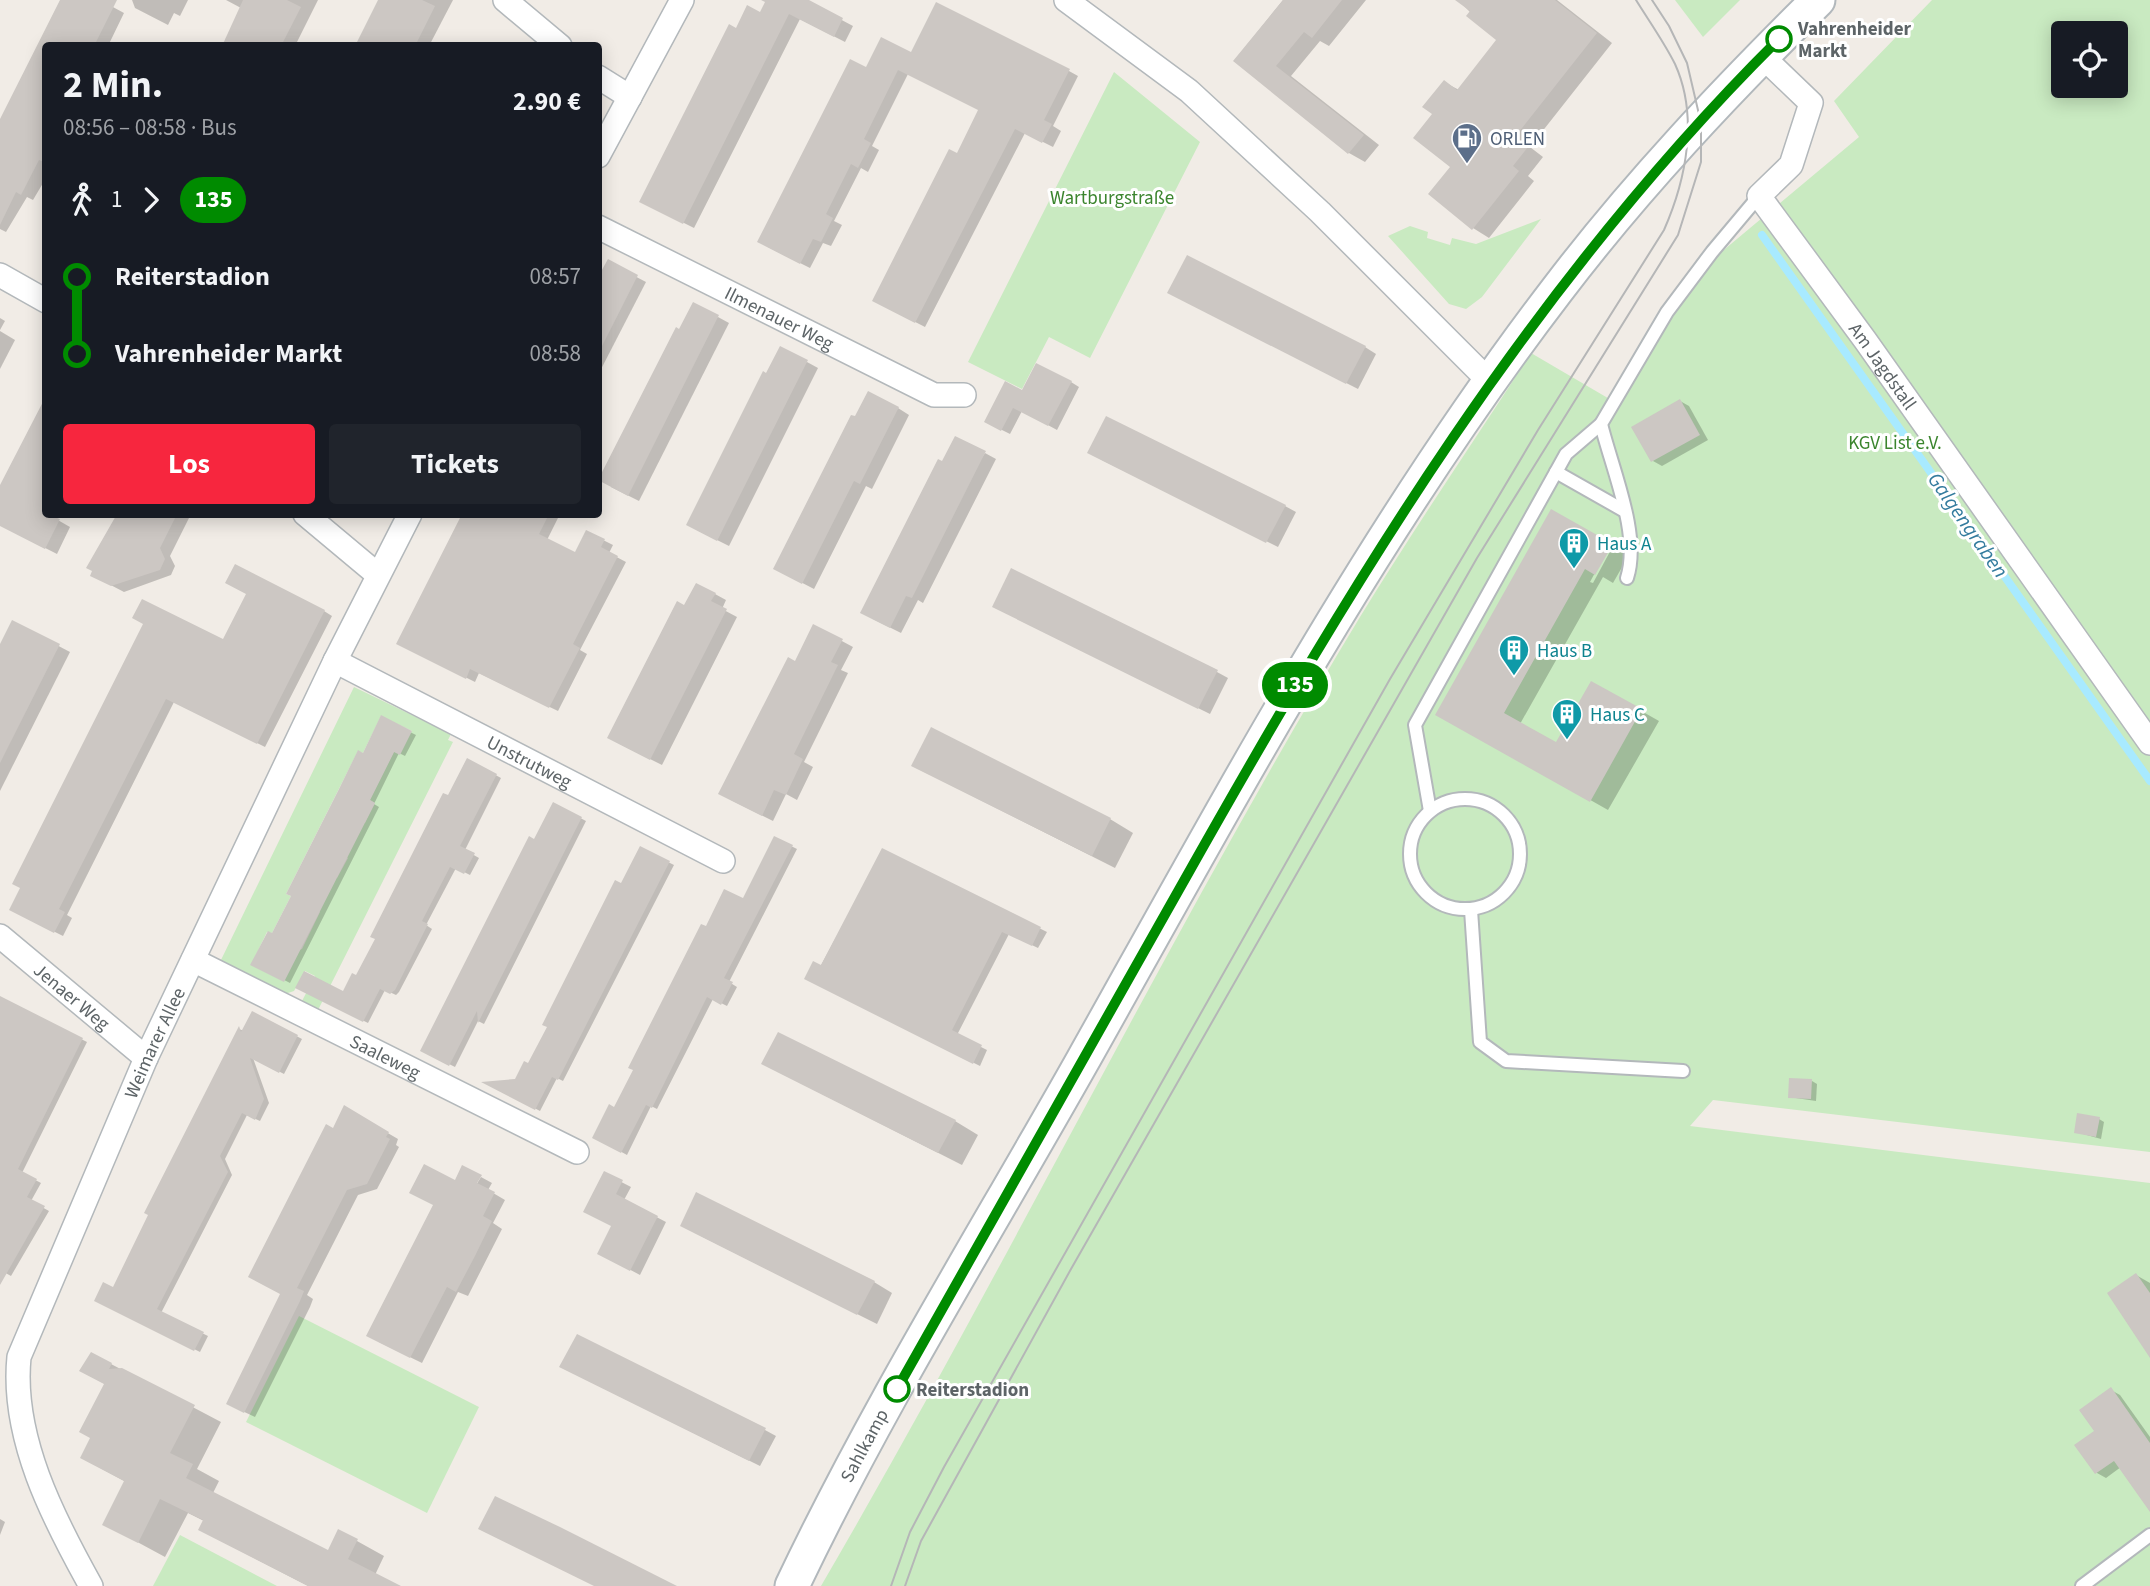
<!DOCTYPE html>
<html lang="de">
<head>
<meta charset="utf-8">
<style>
	body { margin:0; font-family:"Source Sans 3",sans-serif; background:#20242c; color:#f1f3f6; height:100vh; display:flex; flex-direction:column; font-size:26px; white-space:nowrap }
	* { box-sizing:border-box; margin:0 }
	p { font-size:23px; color:#9ea1a6 }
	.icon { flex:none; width:38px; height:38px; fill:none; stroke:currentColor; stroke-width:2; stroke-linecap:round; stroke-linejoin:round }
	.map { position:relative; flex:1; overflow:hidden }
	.details { position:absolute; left:42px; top:42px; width:560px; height:476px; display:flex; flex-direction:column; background:#171b24; border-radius:7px; box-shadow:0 4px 18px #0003 }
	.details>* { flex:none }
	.badge { padding:0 14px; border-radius:23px; font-size:24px; line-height:46px }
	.tools { position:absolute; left:2051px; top:21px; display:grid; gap:14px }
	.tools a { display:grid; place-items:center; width:77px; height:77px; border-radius:7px; background:#171b24; box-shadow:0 4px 18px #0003; font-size:35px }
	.map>.badge { position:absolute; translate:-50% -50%; box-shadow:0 0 0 4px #fff }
	.legs { display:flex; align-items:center; gap:10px; height:77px; padding:0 21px; font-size:23px }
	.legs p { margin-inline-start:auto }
	.head { display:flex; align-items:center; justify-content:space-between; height:119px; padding:0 21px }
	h1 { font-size:38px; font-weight:700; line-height:52px }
	.primary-button { display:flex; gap:14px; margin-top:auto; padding:14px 21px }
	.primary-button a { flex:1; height:80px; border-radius:7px; background:#f7263e; color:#fff; font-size:28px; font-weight:700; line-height:80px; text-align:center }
	.primary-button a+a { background:#20242c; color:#f1f3f6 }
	ul { padding:0 21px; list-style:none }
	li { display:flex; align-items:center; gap:24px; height:77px; font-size:26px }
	li i { display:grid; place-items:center; width:10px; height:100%; margin:0 9px; background:currentColor }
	li i::after { content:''; width:18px; height:18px; margin:-9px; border:5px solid; border-radius:50%; background:#171b24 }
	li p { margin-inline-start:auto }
	li:first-child i { background:linear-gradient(#0000 50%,currentColor 0) }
	li:last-child i { background:linear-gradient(currentColor 50%,#0000 0) }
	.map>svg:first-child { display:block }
	.green { fill:#c9eac1; fill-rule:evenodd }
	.shadow { fill:#0003 }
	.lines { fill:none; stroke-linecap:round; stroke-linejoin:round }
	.stream { stroke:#a8eaff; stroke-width:8 }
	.building { fill:#ccc7c3 }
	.lane-casing { stroke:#b3b8bb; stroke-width:16 }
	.street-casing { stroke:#b3b8bb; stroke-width:26 }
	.secondary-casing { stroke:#b2b8bc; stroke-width:37 }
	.lane { stroke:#fff; stroke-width:12 }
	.street { stroke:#fff; stroke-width:23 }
	.secondary { stroke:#fff; stroke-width:33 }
	.tram { stroke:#b5b6b7; stroke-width:2 }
	.line-1-casing { stroke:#fff; stroke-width:16 }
	.line-1 { stroke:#008b00; stroke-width:10 }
	.stop-1-dot { fill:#fff; stroke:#008b00; stroke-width:3.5 }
	.labels { text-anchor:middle; stroke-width:6; stroke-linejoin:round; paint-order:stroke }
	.stop-label { font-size:19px; font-weight:bold; fill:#5d6467; stroke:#fff; text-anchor:start }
	.service-label { font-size:19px; fill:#4e5e75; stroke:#fff; text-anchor:start }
	.park-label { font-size:19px; fill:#3b852e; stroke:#fff }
	.street-label { font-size:19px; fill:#5d6467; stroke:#fff }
	.culture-label { font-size:19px; fill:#0d838f; stroke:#fff; text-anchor:start }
	.water-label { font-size:21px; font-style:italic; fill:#347c9e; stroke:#fff }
</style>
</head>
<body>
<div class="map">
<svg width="2150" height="1586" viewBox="0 0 2150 1586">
	<rect width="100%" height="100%" fill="#f1ece6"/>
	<g class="green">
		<polygon points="1675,0 1740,0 1703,37"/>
		<path d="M1932,0H2150V1152L1713,1100L1690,1126L2150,1183V1586H821C1007,1267 1169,933 1360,617C1415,527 1474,441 1531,353L1618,404L1670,314L1713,259L1859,137L1834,101ZM2063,33H2116V86H2063Z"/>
		<polygon points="1114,72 1200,142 1090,358 1049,337 1022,389 968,362"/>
		<polygon points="1541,219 1482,297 1466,309 1449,304 1388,236 1410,226 1428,232 1427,238 1450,245 1452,238 1476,244"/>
		<path d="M354,687L451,734L448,740L453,742L318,1010L302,1001L315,976L305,971L294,991L285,994L220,962ZM381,716L412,731L394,752L370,800L375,803L365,823L359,821L342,854L348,858L337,878L331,876L315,909L320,912L302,949L251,965L267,932L272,933L291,896L286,894L358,751L363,753Z"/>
		<polygon points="299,1316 479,1407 427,1513 246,1422"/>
		<polygon points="180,1535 277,1586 153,1586"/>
	</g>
	<g class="shadow">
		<polygon points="61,0 100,0 124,13 108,46 46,46 46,178 33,200 27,197 6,232 0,229 0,122"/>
		<polygon points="132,0 188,0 180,16 174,13 168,25 135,8"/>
		<polygon points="226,0 318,0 295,46 230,46 241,8"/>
		<polygon points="380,0 453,0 429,46 357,46"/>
		<polygon points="768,0 804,0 853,26 845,42 800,19 694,228 652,207 737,30 761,14"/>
		<polygon points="1283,0 1366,0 1329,46 1320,41 1291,76 1379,145 1365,162 1349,153 1235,60"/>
		<polygon points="1458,0 1557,0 1612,43 1530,147 1543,157 1528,176 1534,181 1489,238 1473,228 1434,114 1444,82 1459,90 1498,40"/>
		<polygon points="911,54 1069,71 1078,76 1053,126 1061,131 1053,147 1025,133 925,327 884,306 980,110 908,74 872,146 879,150 868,172 861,168 834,221 842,225 831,246 823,243 810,268 768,247 867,69"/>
		<polygon points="608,262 646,282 598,375 598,281"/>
		<polygon points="1181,299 1365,347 1376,354 1358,389"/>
		<polygon points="718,317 729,323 639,501 611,487 680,331"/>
		<polygon points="0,318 5,321 0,330"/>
		<polygon points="0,331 15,340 0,369"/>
		<polygon points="807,362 818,368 729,546 699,531 767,375"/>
		<polygon points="1071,382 1079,387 1057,430 1022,411 1010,434 994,426 1023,392"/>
		<polygon points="1680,401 1689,406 1708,440 1662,466 1653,461"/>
		<polygon points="898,408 909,415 872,489 866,486 814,589 787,575"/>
		<polygon points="985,453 996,459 923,603 918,600 901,633 873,619"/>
		<polygon points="1100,459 1285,506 1296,512 1278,547"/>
		<polygon points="0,489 46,514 58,514 56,519 70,527 57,554 0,525"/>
		<polygon points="1552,512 1610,545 1590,582 1593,583 1613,546 1629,555 1613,583 1603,577 1520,724 1557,745 1592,683 1659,721 1608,810 1438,714"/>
		<polygon points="119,514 191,514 170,556 175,566 171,575 124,592 103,581"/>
		<polygon points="527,514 560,514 547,540 576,554 587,532 613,545 609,553 626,562 580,650 587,654 558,711 479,673 475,682 407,648"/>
		<polygon points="715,594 726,600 722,609 737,617 662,765 620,744 685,607"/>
		<polygon points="324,611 332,616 265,747 174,702 67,915 72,918 63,936 19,914 145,623 224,641"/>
		<polygon points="1005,612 1217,672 1228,678 1210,714"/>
		<polygon points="13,622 70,652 0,791 0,648"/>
		<polygon points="814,626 853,647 841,670 848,673 804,762 813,767 797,800 786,794 773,821 731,800"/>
		<polygon points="382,718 416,735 405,756 399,753 374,804 379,807 290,983 253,964 273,936"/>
		<polygon points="468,760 501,778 465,850 479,858 470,875 456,868 426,925 432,929 399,992 396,995 385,990 368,1023 298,988 344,993 357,978"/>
		<polygon points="913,766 1110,819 1133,833 1115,868"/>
		<polygon points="554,804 586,821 484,1024 478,1021 455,1067 423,1051"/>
		<polygon points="775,838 797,849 729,982 737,987 727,1006 713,999 657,1109 651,1106 627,1155 594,1137 615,1109 706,928 743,900"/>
		<polygon points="640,848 674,865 563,1081 557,1078 540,1111 487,1083 516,1081 529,1066"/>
		<polygon points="883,850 1047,932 1038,948 1009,934 957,1035 987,1050 980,1066 812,982"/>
		<polygon points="0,998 87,1042 22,1173 41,1183 31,1201 49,1211 11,1276 0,1270"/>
		<polygon points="253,1013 302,1039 284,1074 253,1058 269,1103 260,1121 247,1115 225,1159 232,1175 161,1313 208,1336 200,1352 96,1300 114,1289 239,1029 244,1031"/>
		<polygon points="763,1064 955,1121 978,1135 962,1165"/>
		<polygon points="1812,1081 1817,1084 1816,1101 1789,1097"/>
		<polygon points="345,1108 398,1139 396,1145 399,1147 377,1189 358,1195 307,1295 313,1299 310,1307 255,1417 238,1409 282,1293 334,1130"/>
		<polygon points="2099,1119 2104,1122 2101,1139 2076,1132"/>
		<polygon points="604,1173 631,1187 624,1200 666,1222 640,1275 608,1258 613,1226"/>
		<polygon points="481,1177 492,1183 488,1190 505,1200 493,1223 502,1229 468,1296 458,1292 422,1363 379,1342"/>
		<polygon points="701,1236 874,1282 892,1293 877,1324"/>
		<polygon points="2136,1275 2150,1283 2150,1353"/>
		<polygon points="111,1364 221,1422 197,1469 219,1481 213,1493 328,1552 339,1532 357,1541 384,1556 375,1575 396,1586 308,1586 200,1530 204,1521 188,1513 165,1557 104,1524 126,1482 82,1458 92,1438 105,1384 81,1371"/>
		<polygon points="573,1373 765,1430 776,1436 760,1466"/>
		<polygon points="2111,1390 2120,1395 2150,1437 2150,1507 2121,1467 2106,1478 2097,1473 2077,1446 2096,1431"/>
		<polygon points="0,1519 5,1522 0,1535"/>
	</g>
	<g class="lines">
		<polyline class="stream" points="1762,235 2150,781"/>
	</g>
	<g class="building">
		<polygon points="60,0 117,0 94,46 46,46 46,163 39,160 21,195 16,192 0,225 0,119"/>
		<polygon points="243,0 287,0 301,7 281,46 222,46"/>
		<polygon points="378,0 422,0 435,6 415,46 355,46"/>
		<polygon points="761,0 809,0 843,18 834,37 789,14 683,224 639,202 729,24 736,28 747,5 760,12 765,2"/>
		<polygon points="1283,0 1342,0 1312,38 1304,32 1276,66 1364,135 1348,154 1233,61"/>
		<polygon points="1455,0 1555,0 1597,33 1515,137 1528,147 1513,166 1519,171 1472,230 1428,194 1450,167 1413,138 1432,114 1422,107 1444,80 1457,90 1496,40 1466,16 1470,11"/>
		<polygon points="936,2 1070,69 1044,120 1052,124 1042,143 1015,129 915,323 872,301 949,149 957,153 978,110 898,70 864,139 871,143 858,168 851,164 826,214 833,218 821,242 813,239 800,264 757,242 850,59 866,67 881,37 911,52"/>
		<polygon points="1187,255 1366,346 1346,384 1167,293"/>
		<polygon points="608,259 638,275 598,354 598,277"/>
		<polygon points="693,302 719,315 628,496 598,480 676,327 679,329"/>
		<polygon points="780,346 808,360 717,541 686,525 763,371 766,373"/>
		<polygon points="1036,363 1072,381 1048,426 1013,408 1001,431 984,422 1005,381 1022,390"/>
		<polygon points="868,391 899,407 860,484 854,481 802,584 773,569 851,415 855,416"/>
		<polygon points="46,396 46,514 60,519 45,549 0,526 0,485"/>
		<polygon points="1680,399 1700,435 1651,462 1631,427"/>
		<polygon points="1106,416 1286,505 1266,543 1087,453"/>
		<polygon points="955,436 986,451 912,598 906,596 890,628 860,613 938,459 942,461"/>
		<polygon points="1551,509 1613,544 1595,575 1585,569 1504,713 1556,742 1591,681 1642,709 1590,802 1435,715"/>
		<polygon points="117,514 177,514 160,548 165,559 160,570 111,586 90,576 92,571 86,568"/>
		<polygon points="462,514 549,514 539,534 575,552 586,530 605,539 601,547 618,556 573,644 580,648 549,708 470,669 466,679 396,644"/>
		<polygon points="235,564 325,610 257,744 166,699 59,909 65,912 54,933 9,910 20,888 12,884 143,624 132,618 142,599 223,639 246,594 225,583"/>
		<polygon points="1011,568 1218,670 1198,709 992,607"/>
		<polygon points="696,583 716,593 711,601 727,609 650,760 607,738 677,601 684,605"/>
		<polygon points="12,620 60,644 0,763 0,644"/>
		<polygon points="813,624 843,639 831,662 838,665 794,754 803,759 786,795 774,790 762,816 718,794 788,657 795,661"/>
		<polygon points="381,715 412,731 400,755 394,752 370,800 375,803 284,982 250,965 268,931 272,933 291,896 286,894 340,787 358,750 363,753"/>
		<polygon points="931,727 1111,818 1092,856 911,766"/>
		<polygon points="467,758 497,774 460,846 475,853 464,874 450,867 422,921 428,924 395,990 390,994 380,989 363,1022 295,988 304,971 343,991 352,973 356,975 375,939 370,937 443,793 448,795"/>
		<polygon points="553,802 582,817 478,1023 477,1011 449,1066 420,1051 529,836 534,839"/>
		<polygon points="774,836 793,845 724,978 733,982 721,1005 707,997 652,1108 646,1105 621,1153 592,1138 609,1104 614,1107 633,1070 628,1068 701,924 706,926 724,889 743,898"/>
		<polygon points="640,846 670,861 558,1080 552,1077 535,1110 481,1082 515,1079 524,1061 528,1063 547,1027 542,1025 615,880 621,883"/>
		<polygon points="882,848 1041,927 1032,946 1002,932 952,1030 982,1045 973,1064 804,979 813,961 821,965"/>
		<polygon points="0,996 83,1038 18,1169 37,1179 27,1197 45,1206 0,1285"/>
		<polygon points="252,1011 298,1035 279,1073 250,1058 264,1099 255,1120 242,1113 220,1156 228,1172 157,1309 204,1332 194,1351 94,1301 103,1282 113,1287 148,1215 144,1213 204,1095 239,1026 241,1032"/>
		<polygon points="778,1032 956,1120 938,1153 761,1064"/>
		<polygon points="1789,1078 1812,1079 1811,1099 1788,1098"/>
		<polygon points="344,1105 389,1132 386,1137 390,1139 367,1184 347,1190 297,1288 304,1291 300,1301 244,1413 226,1404 280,1294 248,1277 326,1124 333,1128"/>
		<polygon points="2077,1113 2100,1117 2096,1137 2074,1133"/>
		<polygon points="424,1164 455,1180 462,1165 482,1175 477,1183 495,1192 483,1216 492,1221 475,1256 456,1292 447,1287 410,1358 366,1336 433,1205 409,1193"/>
		<polygon points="604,1171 623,1180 616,1194 658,1216 630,1271 597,1254 611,1226 583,1212"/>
		<polygon points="696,1192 875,1281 857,1315 680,1226"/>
		<polygon points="2136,1273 2150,1293 2150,1358 2107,1293"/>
		<polygon points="577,1334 766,1428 749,1461 559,1367"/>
		<polygon points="91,1352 112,1363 109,1369 122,1368 195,1405 170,1453 193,1464 186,1478 328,1550 338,1529 358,1539 348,1559 401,1586 308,1586 198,1530 203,1520 160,1499 138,1543 102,1525 124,1481 80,1458 90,1438 79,1432 104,1384 79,1371"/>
		<polygon points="2111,1387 2150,1443 2150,1512 2114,1461 2095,1474 2074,1445 2094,1431 2079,1410"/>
		<polygon points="495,1496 560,1527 677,1586 594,1586 478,1529"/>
	</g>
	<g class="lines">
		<g class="lane-casing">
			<g id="lane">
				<polyline points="1601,424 1566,454 1556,472 1623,510"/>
				<path d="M1627,578C1641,535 1612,469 1601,424L1667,312L1712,252L1759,196"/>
				<circle cx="1465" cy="854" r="55"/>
				<polyline points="1430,811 1415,725 1556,472"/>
				<polyline points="1471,910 1480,1042 1506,1061 1683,1071"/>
				<polyline points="2082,1586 2150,1535"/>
			</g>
		</g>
		<g class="street-casing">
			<g id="street">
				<polyline points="505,0 560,46"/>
				<polyline points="1066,0 1189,91 1320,212 1489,381"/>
				<path id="s1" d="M1762,56L1811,103L1791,165L1759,196L1865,340L2150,743"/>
				<polyline points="598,77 630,97"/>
				<polyline points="598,156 682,0"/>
				<path id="s2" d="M598,227L934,395H964"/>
				<polyline points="0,275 46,301"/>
				<polyline points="305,514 378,575"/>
				<path id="s3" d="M335,661L723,861"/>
				<path id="s4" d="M0,936L146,1058"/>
				<path id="s5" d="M193,960L577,1152"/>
				<path id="s6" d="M91,1586C53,1518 11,1437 19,1357L146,1058L335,661L410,514"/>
			</g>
		</g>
		<g class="secondary-casing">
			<g id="secondary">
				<path id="s7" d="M792,1586C878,1405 985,1234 1083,1060C1230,798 1373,530 1557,290C1636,186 1726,91 1818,0"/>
			</g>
		</g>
		<use href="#lane" class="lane"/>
		<use href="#street" class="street"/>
		<use href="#secondary" class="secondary"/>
		<g class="tram">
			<path d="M891,1586L910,1532L944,1467L1390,679L1538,430L1664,230C1686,180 1699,117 1675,64C1664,42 1649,21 1636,0"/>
			<polyline points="905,1586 921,1541 1071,1269 1477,558 1678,235 1701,162 1701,123 1687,63 1669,26 1652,0"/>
		</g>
	</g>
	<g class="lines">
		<g class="line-1-casing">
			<path id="line-1" d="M897,1389C993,1219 1089,1049 1185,879C1355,577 1531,285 1779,39"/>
		</g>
		<use href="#line-1" class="line-1"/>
	</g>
	<defs>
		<g id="fuel-pin" transform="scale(1.575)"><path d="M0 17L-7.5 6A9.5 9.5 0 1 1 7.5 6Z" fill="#5c6f8a" stroke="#fff"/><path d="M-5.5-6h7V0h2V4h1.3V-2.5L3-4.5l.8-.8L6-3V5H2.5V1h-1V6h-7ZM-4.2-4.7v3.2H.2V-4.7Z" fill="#fff"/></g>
		<g id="building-pin" transform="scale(1.575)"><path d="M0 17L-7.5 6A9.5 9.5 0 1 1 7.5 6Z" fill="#0f9aa8" stroke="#fff"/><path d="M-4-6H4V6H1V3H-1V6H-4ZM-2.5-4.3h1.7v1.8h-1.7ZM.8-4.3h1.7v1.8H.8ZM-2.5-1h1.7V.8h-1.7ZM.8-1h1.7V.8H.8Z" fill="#fff"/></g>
	</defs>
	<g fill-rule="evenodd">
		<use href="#fuel-pin" x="1467" y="138"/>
		<use href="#building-pin" x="1574" y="543"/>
		<use href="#building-pin" x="1514" y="650"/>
		<use href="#building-pin" x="1567" y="714"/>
	</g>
	<g class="stop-1-dot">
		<circle cx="1779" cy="39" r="12"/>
		<circle cx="897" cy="1389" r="12"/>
	</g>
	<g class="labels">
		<g class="stop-label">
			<text x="1798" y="35">Vahrenheider<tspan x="1798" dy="22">Markt</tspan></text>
			<text x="916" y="1396">Reiterstadion</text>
		</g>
		<g class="service-label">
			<text x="1490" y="145">ORLEN</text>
		</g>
		<g class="park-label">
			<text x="1112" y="204">Wartburgstraße</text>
			<text x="1895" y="449">KGV List e.V.</text>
		</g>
		<g class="street-label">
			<text dy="7" stroke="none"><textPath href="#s2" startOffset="203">Ilmenauer Weg</textPath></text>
			<text dy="7" stroke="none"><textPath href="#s1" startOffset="388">Am Jagdstall</textPath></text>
			<text dy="7" stroke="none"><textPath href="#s3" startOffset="219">Unstrutweg</textPath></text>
			<text dy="7" stroke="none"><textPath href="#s4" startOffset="94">Jenaer Weg</textPath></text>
			<text dy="7" stroke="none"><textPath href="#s6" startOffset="586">Weimarer Allee</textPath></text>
			<text dy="7" stroke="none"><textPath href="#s5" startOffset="215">Saaleweg</textPath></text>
			<text dy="7" stroke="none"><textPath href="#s7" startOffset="158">Sahlkamp</textPath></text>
		</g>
		<g class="culture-label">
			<text x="1597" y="550">Haus A</text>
			<text x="1537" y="657">Haus B</text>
			<text x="1590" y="721">Haus C</text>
		</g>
		<g class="water-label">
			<text transform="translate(1968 525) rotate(55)" y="7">Galgengraben</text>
		</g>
	</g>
</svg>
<div class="tools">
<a><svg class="icon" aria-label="locate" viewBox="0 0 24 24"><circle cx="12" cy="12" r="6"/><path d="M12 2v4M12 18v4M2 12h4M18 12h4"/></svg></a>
</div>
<b class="badge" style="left:1295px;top:685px;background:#008b00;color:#fff">135</b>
<section class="details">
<div class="head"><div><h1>2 Min.</h1><p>08:56 – 08:58 · Bus</p></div><b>2.90 €</b></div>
<div class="legs"><svg class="icon" aria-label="walk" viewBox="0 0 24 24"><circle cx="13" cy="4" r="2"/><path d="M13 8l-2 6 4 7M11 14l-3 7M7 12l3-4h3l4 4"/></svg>1<svg class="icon" aria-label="forward" viewBox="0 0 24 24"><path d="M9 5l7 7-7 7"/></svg><b class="badge" style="background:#008b00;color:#fff">135</b></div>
<ul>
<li><i style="color:#008b00"></i><b>Reiterstadion</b><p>08:57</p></li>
<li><i style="color:#008b00"></i><b>Vahrenheider Markt</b><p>08:58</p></li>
</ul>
<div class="primary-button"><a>Los</a><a>Tickets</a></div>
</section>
</div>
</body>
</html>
